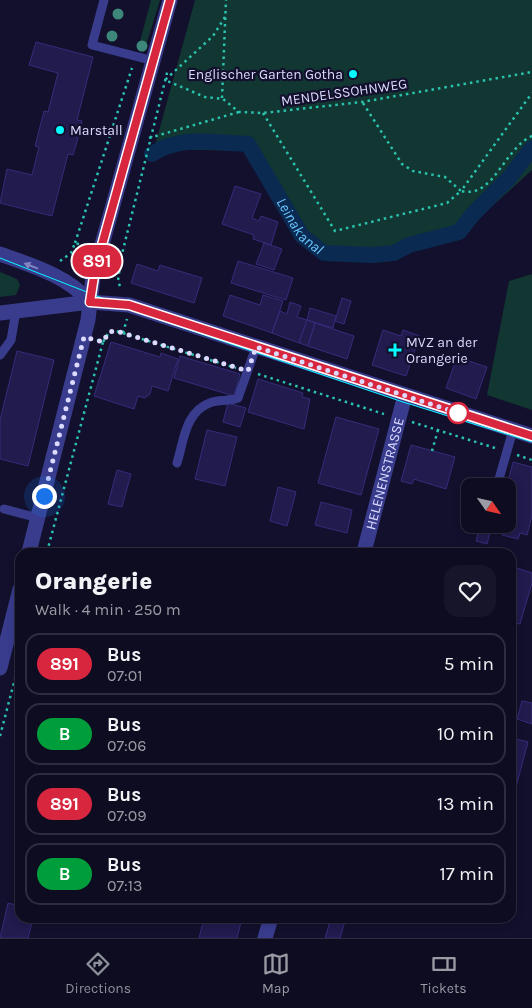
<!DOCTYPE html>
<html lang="en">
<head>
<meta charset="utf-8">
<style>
	body { margin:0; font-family:Karla,sans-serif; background:#17152a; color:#f1f3f6; height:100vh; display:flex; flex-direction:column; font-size:19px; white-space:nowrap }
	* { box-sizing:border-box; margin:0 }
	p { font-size:16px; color:#9b9ba5 }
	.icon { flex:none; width:28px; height:28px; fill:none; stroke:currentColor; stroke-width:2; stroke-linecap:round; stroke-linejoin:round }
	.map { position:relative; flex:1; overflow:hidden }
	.panel { position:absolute; left:15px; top:548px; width:501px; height:375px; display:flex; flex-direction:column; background:#0e0c21; border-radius:15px; box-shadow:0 2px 8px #0003,0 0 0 1px #2e2c3f }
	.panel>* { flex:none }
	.badge { padding:0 10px; border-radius:16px; font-size:18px; line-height:32px }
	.needle { width:32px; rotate:124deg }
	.fabs { position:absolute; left:461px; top:478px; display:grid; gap:10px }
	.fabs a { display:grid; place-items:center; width:55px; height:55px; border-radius:10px; background:#0e0c21; box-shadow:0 2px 8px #0003,0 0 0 1px #2e2c3f; font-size:25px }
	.you { position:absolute; width:25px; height:25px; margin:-12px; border:4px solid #fff; border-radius:50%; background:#1a73e8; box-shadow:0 0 0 8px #1a73e833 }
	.map>.badge { position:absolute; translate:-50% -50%; box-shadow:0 0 0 2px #fff }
	.round { display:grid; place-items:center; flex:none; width:52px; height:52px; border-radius:15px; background:#17152a }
	.summary { display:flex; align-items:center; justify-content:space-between; height:85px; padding:0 20px }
	h1 { font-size:24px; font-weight:800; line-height:38px }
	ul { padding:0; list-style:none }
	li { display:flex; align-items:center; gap:15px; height:62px; margin:0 10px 8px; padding:0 10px; border:2px solid #2e2c3f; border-radius:15px }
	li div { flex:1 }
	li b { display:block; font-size:19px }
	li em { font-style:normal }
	li .badge { min-width:55px; font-weight:700; text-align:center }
	.dock { display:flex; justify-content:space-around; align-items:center; height:70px; border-top:1px solid #2e2c3f; background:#0e0c21; font-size:14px; color:#9b9ba5 }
	.dock a { display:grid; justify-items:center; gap:2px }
	.dock .current { color:#8c9099 }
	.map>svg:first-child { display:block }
	.green { fill:#123632 }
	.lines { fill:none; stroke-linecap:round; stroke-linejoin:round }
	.canal { stroke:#0a2a51; stroke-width:16 }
	.building { fill:#211b4e; stroke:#352c7b }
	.path { stroke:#2ac3ae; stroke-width:2.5; stroke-dasharray:2.5 4; stroke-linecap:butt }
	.lane { stroke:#393c8d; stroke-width:9 }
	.street { stroke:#393c8d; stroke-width:15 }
	.tram { stroke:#07faff; stroke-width:1 }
	.tree { fill:#3d867a }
	.oneway { fill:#8284c0 }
	.line-casing { stroke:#fff; stroke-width:11 }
	.line { stroke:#d7263d; stroke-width:8 }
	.walk { stroke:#dcdbff; stroke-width:5; stroke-dasharray:0 9 }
	.poi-dot { fill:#07faff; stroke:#12102c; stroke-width:2 }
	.stop-dot { fill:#fff; stroke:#d7263d; stroke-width:2.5 }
	.labels { text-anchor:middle; stroke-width:4.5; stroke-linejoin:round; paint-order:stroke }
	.poi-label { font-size:14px; fill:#dcdbff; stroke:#12102c; text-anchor:start }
	.street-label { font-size:14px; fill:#dcdbff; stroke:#12102c }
	.water-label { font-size:15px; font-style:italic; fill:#69c5ff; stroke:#12102c }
</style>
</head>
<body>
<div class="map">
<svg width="532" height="938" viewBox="0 0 532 938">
	<rect width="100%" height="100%" fill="#12102c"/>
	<g class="green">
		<polygon points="151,0 160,0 144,52 138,49"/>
		<polygon points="195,0 532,0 532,170 462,234 398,257 324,254 299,237 275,192 247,151 154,149"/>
		<polygon points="0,272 17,279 20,285 16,295 0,297"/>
		<polygon points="532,274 532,410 487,395 509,281"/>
	</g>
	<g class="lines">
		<path class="canal" id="s1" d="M152,154C180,135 215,143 248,144L302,236L324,253L372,255L394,253L409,245L459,232L474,213L509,178L532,148"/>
	</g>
	<g class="building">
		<polygon points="36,42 93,57 77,120 82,121 78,138 73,155 68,154 52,216 0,203 7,169 32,175 39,147 35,146 44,111 48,112 58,73 29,65"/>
		<polygon points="235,186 261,194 252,218 259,221 261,216 278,222 271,245 253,239 254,235 222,224"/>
		<polygon points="264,243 282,249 274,270 256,264"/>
		<polygon points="238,261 293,278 286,300 231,283"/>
		<polygon points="137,264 158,271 160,265 202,278 194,303 131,283"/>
		<polygon points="230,295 260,305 263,295 283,301 272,333 223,316"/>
		<polygon points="342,298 351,301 344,324 335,321"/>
		<polygon points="290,302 301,306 297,317 307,320 299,343 272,333 280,311 287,314"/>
		<polygon points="310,308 336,316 333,328 307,320"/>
		<polygon points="307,320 315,323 308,346 299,343"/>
		<polygon points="315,323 354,336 347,359 308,346"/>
		<polygon points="383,330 401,336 403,330 420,336 406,376 372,365"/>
		<polygon points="111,342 160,357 161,353 178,359 168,391 152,386 150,394 145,398 138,396 134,409 94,396"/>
		<polygon points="17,351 54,360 28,466 0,459 0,420"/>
		<polygon points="180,356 240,374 234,396 174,378"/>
		<polygon points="457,357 487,367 476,399 446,388"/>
		<polygon points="258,379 303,393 302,397 310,399 304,429 248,412"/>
		<polygon points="228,403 246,408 240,427 223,422"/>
		<polygon points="336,417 379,429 361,495 318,483"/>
		<polygon points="207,430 237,437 225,486 195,479"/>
		<polygon points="411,445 455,457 446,489 414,479 412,484 401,481"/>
		<polygon points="513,462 532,467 532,516 527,535 520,533 518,539 502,535 504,529 497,527 498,524 508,524 507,486"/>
		<polygon points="117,470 131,474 122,507 108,504"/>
		<polygon points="278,487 296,492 287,526 270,521"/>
		<polygon points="321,502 352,510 347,533 315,525"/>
		<polygon points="479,530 490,533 487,544 476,541"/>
		<polygon points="511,566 532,573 532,583 520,624 511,622"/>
		<polygon points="522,701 532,703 532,724 517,719"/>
		<polygon points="512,738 528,742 516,787 511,785"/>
		<polygon points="8,903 20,906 20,918 33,918 28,938 0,938"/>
		<polygon points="204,918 242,918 237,938 199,938"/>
		<polygon points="331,918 346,918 340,938 325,938"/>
	</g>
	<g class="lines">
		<g class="path">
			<polyline points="225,17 213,36 165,80 205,97 223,99 239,112 263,113 362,102 532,72"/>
			<polyline points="222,98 226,0"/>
			<polyline points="363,103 402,164 413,171 445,177 461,191 532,93"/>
			<path d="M263,113L335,231L447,203L461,191C494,199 504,148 532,136"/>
			<polyline points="149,138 239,112"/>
			<polyline points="75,243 132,68"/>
			<polyline points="115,256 121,258 118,281 121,289"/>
			<polyline points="121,258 168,69"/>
			<polyline points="60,261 71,253 75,243 86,246"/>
			<polyline points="123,333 127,319"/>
			<polyline points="97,340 103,342 109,332 116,331 236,368"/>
			<polyline points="258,374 384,414"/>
			<polyline points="412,422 495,448"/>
			<polyline points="432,451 438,430"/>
			<polyline points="517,455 532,460"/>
			<polyline points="47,552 103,342"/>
			<polyline points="0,736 17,671"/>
		</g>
		<g class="lane">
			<polyline points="104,0 92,45 154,61"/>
			<polyline points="0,355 11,340 16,311"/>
			<path d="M177,463C184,440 185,411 212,402C220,400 230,401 238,398L256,347"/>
			<polyline points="499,479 513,430"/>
			<polyline points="4,509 38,518"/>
		</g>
		<g class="street">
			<path d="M0,254C33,266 66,275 90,302"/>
			<polyline points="0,313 90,302 129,305 532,436"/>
			<polyline points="29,552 88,320 93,277 170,0"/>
			<path id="s2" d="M364,552L405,395"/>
			<polyline points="0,668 20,589"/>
			<polyline points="265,938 271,918"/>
		</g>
		<g class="tram">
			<polyline points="0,258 148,316 403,402 532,442"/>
			<polyline points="128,300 532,433"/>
		</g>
	</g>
	<g class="tree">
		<circle cx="118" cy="14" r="5.5"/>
		<circle cx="112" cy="36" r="5.5"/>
		<circle cx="142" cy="46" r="5.5"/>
	</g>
	<defs><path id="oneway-solid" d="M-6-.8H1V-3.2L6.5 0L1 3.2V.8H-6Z" transform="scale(1.25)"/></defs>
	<use class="oneway" href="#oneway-solid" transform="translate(31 266) rotate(-159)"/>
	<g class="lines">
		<g class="line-casing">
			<polyline id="line" points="170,0 95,270 90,302 129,305 532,436"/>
		</g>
		<use href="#line" class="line"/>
		<polyline class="walk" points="44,496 84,337 103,342 109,332 116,331 248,371 256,347 458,413"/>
	</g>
	<g class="poi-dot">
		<circle cx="353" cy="74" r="5"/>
		<circle cx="60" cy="130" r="5"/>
		<path d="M392.5 342.5h5v5h5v5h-5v5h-5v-5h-5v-5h5z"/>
	</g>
	<circle class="stop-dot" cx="458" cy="413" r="10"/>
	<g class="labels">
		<g class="poi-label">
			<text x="343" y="79" text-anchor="end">Englischer Garten Gotha</text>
			<text x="70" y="135">Marstall</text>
			<text x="406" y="347">MVZ an der<tspan x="406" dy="16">Orangerie</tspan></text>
		</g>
		<g class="street-label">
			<text transform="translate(344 92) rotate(-8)" y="5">MENDELSSOHNWEG</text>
			<text dy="5" stroke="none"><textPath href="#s2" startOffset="81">HELENENSTRASSE</textPath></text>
		</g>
		<g class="water-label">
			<text dy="5" stroke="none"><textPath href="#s1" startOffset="196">Leinakanal</textPath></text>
		</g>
	</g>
</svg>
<div class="fabs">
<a><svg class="needle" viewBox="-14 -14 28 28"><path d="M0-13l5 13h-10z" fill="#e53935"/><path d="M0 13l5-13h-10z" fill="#9b9ba5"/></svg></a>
</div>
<div class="you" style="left:44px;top:496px"></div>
<b class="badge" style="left:97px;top:261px;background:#d7263d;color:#fff">891</b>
<section class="panel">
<div class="summary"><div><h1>Orangerie</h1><p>Walk · 4 min · 250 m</p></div><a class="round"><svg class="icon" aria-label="heart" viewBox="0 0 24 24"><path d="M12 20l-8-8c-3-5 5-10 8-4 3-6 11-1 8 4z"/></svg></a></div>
<ul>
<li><span class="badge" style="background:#d7263d;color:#fff">891</span><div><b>Bus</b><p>07:01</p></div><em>5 min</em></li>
<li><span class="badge" style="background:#009d3b;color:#fff">B</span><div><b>Bus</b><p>07:06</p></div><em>10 min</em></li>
<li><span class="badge" style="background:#d7263d;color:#fff">891</span><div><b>Bus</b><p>07:09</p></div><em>13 min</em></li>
<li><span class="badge" style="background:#009d3b;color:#fff">B</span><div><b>Bus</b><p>07:13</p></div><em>17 min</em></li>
</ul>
</section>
</div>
<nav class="dock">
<a class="current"><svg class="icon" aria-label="directions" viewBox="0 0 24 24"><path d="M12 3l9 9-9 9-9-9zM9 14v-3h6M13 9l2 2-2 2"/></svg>Directions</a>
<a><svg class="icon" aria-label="map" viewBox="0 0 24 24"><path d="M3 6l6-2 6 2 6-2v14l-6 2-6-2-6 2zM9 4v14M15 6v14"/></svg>Map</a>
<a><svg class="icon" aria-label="tickets" viewBox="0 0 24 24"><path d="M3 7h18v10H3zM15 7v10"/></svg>Tickets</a>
</nav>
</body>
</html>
